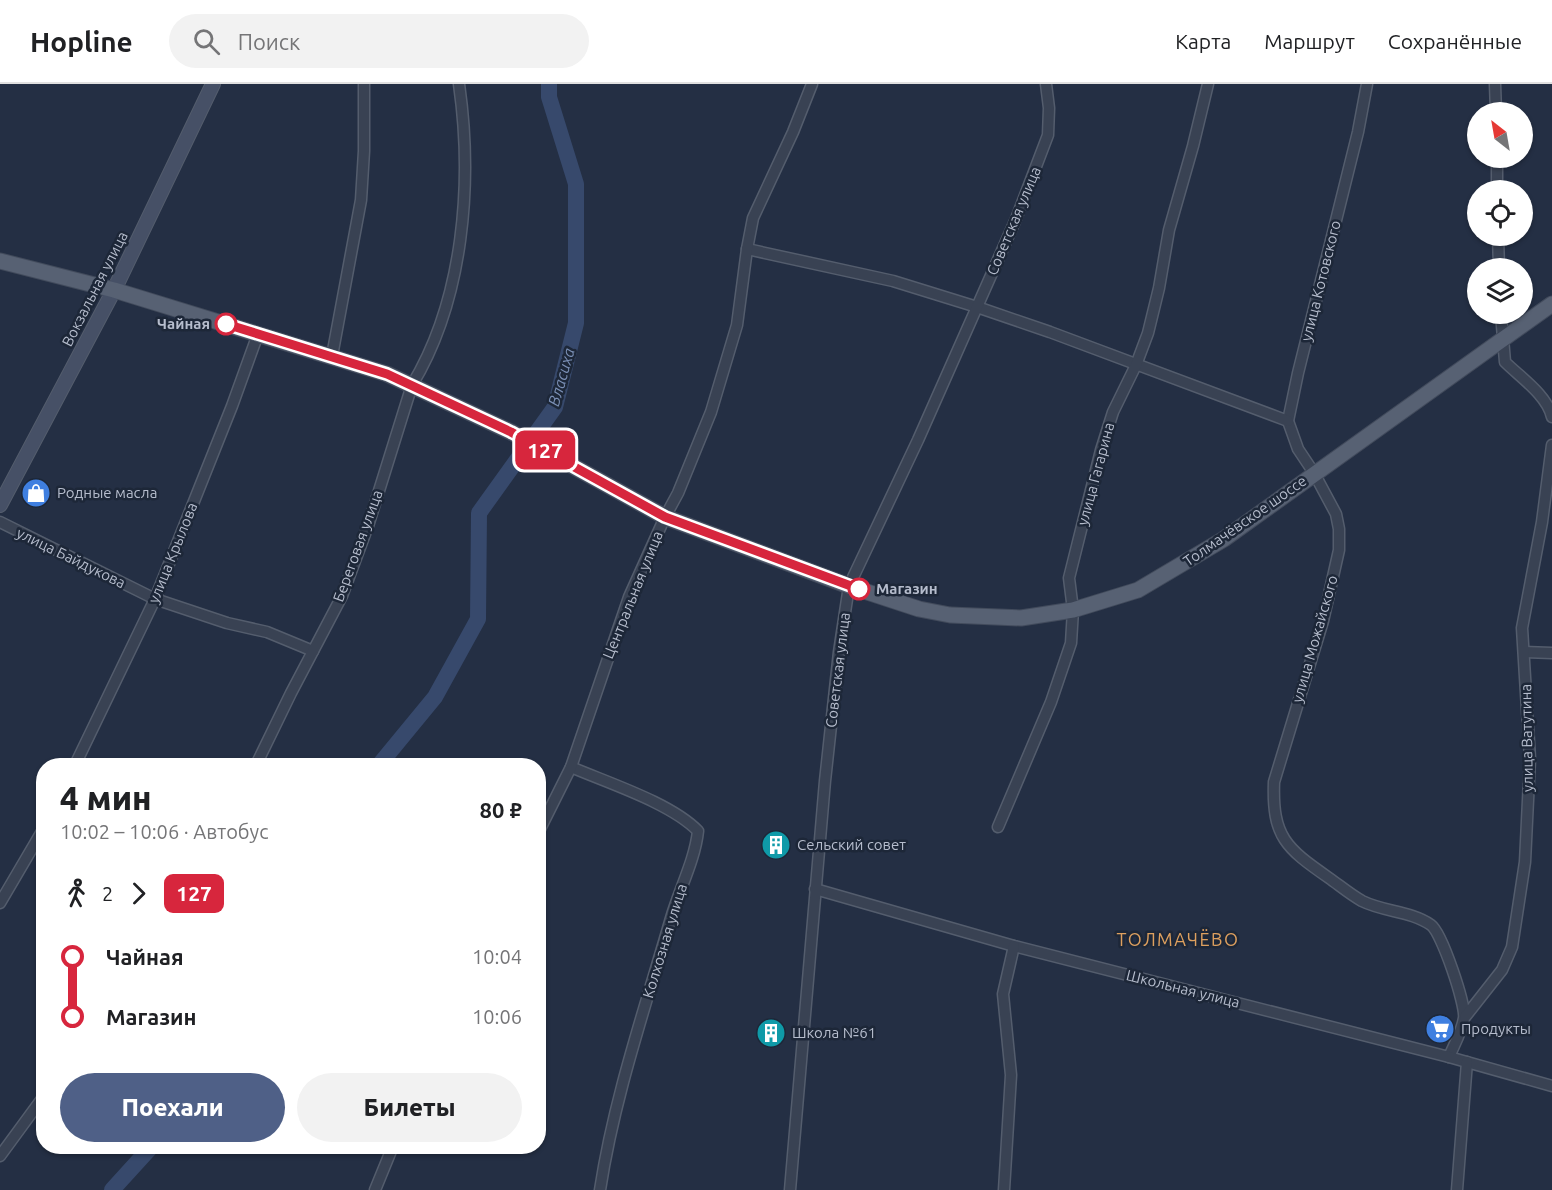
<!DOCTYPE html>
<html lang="ru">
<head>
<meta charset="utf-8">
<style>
	body { margin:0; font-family:Ubuntu,sans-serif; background:#f2f2f2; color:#202124; height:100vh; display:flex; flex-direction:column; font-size:22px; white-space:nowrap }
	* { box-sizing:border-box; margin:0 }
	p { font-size:20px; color:#757577 }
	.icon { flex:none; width:33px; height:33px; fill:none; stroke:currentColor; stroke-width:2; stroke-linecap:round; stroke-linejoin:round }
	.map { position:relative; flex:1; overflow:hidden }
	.details { position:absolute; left:36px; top:674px; width:510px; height:396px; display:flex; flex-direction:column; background:#fff; border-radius:24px; box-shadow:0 2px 4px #0004 }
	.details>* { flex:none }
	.badge { padding:0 12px; border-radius:9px; font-size:21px; line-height:39px }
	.needle { width:39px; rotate:329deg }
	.controls { position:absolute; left:1467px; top:18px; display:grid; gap:12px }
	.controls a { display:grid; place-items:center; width:66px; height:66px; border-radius:50%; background:#fff; box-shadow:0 2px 4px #0004; font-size:30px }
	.map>.badge { position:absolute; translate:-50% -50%; box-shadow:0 0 0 3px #fff }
	.legs { display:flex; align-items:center; gap:9px; height:66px; padding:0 24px; font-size:20px }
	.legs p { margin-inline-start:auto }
	.head { display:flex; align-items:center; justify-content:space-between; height:102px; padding:0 24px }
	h1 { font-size:33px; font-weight:800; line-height:45px }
	.action { display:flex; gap:12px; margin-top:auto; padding:12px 24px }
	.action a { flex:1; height:69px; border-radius:36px; background:#4f6087; color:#fff; font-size:24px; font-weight:800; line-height:69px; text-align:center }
	.action a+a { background:#f2f2f2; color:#202124 }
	ul { padding:0 24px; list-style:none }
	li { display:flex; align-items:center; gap:21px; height:60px; font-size:22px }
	li i { display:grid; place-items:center; width:9px; height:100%; margin:0 8px; background:currentColor }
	li i::after { content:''; width:15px; height:15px; margin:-8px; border:4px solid; border-radius:50%; background:#fff }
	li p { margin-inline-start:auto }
	li:first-child i { background:linear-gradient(#0000 50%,currentColor 0) }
	li:last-child i { background:linear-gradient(currentColor 50%,#0000 0) }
	header { display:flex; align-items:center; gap:36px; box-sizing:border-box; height:84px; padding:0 30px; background:#fff; border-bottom:2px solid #e0e0e0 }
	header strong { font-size:28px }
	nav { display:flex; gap:33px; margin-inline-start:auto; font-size:21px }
	.search { width:420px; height:54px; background:#f2f2f2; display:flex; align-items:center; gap:15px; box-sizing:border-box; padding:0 21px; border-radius:33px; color:#757577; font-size:22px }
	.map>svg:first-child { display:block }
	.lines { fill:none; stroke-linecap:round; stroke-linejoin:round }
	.river { stroke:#37496c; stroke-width:16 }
	.street-casing { stroke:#545d6d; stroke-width:13 }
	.secondary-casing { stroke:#545d6d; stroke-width:16 }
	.primary-casing { stroke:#424b5c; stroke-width:17 }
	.street { stroke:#394253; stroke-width:10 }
	.secondary { stroke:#465066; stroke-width:14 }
	.primary { stroke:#576173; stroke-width:15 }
	.line-1-casing { stroke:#fff; stroke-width:14 }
	.line-1 { stroke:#d7263d; stroke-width:9 }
	.stop-1-dot { fill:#fff; stroke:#d7263d; stroke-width:3 }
	.labels { text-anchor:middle; stroke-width:5; stroke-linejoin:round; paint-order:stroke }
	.street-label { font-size:15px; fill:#b6bdcd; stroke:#1d2738 }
	.stop-label { font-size:15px; font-weight:bold; fill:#b6bdcd; stroke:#1d2738; text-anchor:end }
	.poi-label { font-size:15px; fill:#b6bdcd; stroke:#1d2738; text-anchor:start }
	.water-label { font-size:16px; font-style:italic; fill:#7b90b6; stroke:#1d2738 }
	.quarter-label { font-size:18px; letter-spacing:1.5px; fill:#dea05f; stroke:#1d2738 }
</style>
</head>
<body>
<header>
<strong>Hopline</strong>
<div class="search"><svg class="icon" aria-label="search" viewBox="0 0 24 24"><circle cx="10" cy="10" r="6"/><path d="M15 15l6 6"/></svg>Поиск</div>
<nav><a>Карта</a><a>Маршрут</a><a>Сохранённые</a></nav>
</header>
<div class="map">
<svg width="1552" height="1106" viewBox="0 0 1552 1106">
	<rect width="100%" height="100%" fill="#242f44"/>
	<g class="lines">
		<g class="river">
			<polyline points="379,681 435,613 478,535 479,429 555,323 576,239 576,100 549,13 549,0"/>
			<polyline points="112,1106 152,1062"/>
		</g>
		<g class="street-casing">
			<g id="street">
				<path d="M1367,0L1358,48L1298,289L1288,337L1298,365L1314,389L1336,430L1339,445V466L1323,537L1274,698C1272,753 1286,764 1329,794C1339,801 1351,811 1362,817C1384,828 1411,827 1431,841C1442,849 1466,921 1464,934C1462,947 1454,961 1449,973"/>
				<polyline points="1495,0 1496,28"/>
				<polyline points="1497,74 1497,106"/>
				<polyline points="1498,152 1499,184"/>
				<polyline points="747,165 893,197 977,223 1050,248 1288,337"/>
				<path d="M1501,230L1505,278C1520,293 1547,311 1552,333"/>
				<polyline points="332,272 361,116 364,67 364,0"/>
				<polyline points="0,438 155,515 227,539 267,548 313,567"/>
				<polyline points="1524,568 1552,569"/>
				<polyline points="75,681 155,515 232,322 258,250"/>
				<path d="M256,681L291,609L342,512L368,442L412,301C464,215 473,98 459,0"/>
				<path d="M571,683C608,699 671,719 698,747C695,776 679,806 671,834C645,924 614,1014 600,1106"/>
				<polyline points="998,743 1051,618 1071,559 1073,526 1069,494 1101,366 1113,328 1136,281 1148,249 1159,204 1169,146 1193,62 1208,0"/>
				<polyline points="538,749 571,683 629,513 665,433 678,409 711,328 737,241 747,165 753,134 793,48 812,0"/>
				<polyline points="815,805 1014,862 1449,973 1552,1002"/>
				<polyline points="0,819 44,744"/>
				<polyline points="1465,933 1502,886 1512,863 1525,778 1530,675 1522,544 1542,438 1552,361"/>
				<polyline points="0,1072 44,1012"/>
				<polyline points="375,1106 393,1062"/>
				<polyline points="790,1106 825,697 839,568 849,502 918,356 1016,135 1048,51 1049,24 1046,0"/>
				<polyline points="1004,1106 1011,991 1003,910 1014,862"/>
				<polyline points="1457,1106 1467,978"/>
			</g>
		</g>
		<g class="secondary-casing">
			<polyline id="secondary" points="0,421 114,206 213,0"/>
		</g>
		<g class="primary-casing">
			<polyline id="primary" points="0,177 114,206 387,290 511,348 665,433 849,502 919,525 950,531 1021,534 1073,526 1138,506 1224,455 1552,220"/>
		</g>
		<use href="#street" class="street"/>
		<use href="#secondary" class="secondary"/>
		<use href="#primary" class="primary"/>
	</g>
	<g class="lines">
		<g class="line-1-casing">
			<polyline id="line-1" points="226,240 387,290 511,348 665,433 859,505"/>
		</g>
		<use href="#line-1" class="line-1"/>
	</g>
	<defs>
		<g id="shop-disc" transform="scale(1.5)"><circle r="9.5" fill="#3f7fe0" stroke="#1d2738"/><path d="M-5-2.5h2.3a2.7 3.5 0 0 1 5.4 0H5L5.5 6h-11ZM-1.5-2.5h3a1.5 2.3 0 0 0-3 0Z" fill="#fff"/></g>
		<g id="building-disc" transform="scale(1.5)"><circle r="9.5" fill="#0f9aa8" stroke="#1d2738"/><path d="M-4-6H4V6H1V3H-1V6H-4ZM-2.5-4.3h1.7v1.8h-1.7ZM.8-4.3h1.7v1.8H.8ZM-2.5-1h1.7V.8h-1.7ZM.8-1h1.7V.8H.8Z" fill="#fff"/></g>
		<g id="supermarket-disc" transform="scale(1.5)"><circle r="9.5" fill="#3f7fe0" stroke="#1d2738"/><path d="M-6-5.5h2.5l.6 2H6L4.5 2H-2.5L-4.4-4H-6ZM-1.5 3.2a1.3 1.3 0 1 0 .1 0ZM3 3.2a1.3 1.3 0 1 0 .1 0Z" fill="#fff"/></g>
	</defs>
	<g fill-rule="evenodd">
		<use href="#shop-disc" x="36" y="409"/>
		<use href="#building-disc" x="776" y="761"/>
		<use href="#supermarket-disc" x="1440" y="945"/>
		<use href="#building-disc" x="771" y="949"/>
	</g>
	<g class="stop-1-dot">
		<circle cx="226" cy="240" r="10"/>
		<circle cx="859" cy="505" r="10"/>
	</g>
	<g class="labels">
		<g class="street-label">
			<text transform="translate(1014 137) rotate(-67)" y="5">Советская улица</text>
			<text transform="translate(1321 197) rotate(-76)" y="5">улица Котовского</text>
			<text transform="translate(95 205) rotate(-63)" y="5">Вокзальная улица</text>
			<text transform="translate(1096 390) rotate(-75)" y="5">улица Гагарина</text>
			<text transform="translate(1245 437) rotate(-35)" y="5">Толмачёвское шоссе</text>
			<text transform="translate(358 462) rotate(-70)" y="5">Береговая улица</text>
			<text transform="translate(173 469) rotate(-68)" y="5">улица Крылова</text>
			<text transform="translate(71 474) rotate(26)" y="5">улица Байдукова</text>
			<text transform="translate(633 511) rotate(-68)" y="5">Центральная улица</text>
			<text transform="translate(1315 555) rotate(-74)" y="5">улица Можайского</text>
			<text transform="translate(838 586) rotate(-83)" y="5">Советская улица</text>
			<text transform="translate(1527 654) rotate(-91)" y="5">улица Ватутина</text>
			<text transform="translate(665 857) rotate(-73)" y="5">Колхозная улица</text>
			<text transform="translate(1183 905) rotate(14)" y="5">Школьная улица</text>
		</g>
		<g class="stop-label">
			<text x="210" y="245">Чайная</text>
			<text x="876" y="510" text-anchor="start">Магазин</text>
		</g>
		<g class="poi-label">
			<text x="57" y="414">Родные масла</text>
			<text x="797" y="766">Сельский совет</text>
			<text x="1461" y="950">Продукты</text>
			<text x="792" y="954">Школа №61</text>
		</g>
		<g class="water-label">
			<text transform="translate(561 293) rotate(-74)" y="6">Власиха</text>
		</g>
		<g class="quarter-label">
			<text x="1178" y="862">ТОЛМАЧЁВО</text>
		</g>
	</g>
</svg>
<div class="controls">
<a><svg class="needle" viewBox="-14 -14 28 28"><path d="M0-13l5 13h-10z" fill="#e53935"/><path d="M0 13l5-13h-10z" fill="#757577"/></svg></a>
<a><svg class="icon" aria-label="locate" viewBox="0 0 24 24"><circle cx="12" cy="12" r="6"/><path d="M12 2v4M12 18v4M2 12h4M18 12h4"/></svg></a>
<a><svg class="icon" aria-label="layers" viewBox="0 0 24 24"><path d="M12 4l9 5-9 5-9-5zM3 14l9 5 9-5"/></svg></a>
</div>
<b class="badge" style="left:545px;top:366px;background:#d7263d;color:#fff">127</b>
<section class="details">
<div class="head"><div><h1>4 мин</h1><p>10:02 – 10:06 · Автобус</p></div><b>80 ₽</b></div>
<div class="legs"><svg class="icon" aria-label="walk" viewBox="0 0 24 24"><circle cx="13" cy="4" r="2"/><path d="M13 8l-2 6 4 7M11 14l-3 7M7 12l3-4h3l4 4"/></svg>2<svg class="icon" aria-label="forward" viewBox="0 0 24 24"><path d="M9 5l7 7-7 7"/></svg><b class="badge" style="background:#d7263d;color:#fff">127</b></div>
<ul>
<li><i style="color:#d7263d"></i><b>Чайная</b><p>10:04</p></li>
<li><i style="color:#d7263d"></i><b>Магазин</b><p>10:06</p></li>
</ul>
<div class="action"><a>Поехали</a><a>Билеты</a></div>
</section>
</div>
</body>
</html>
